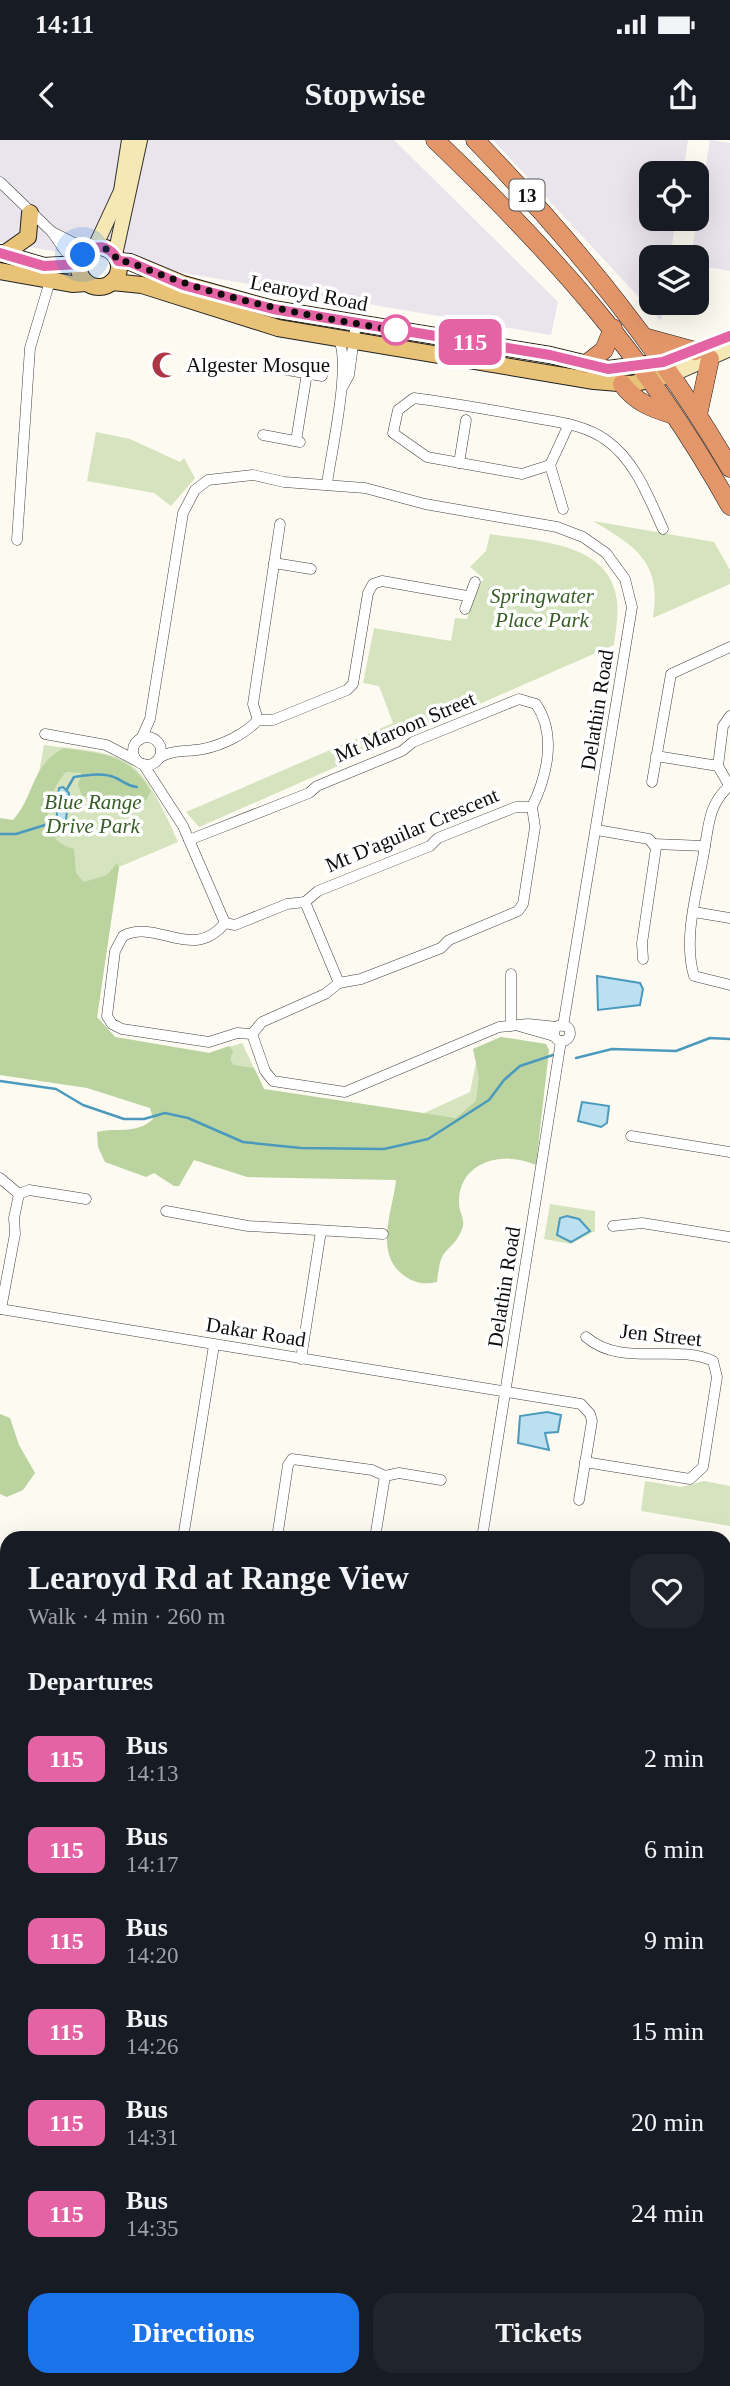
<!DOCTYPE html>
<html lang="en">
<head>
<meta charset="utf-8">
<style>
	body { margin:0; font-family:Georgia,serif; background:#20242c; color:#f1f3f6; height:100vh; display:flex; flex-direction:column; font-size:26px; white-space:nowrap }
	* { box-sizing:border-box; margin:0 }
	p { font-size:23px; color:#9ea1a6 }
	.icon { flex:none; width:38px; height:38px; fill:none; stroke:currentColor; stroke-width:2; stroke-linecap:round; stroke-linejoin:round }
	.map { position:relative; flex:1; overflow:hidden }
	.details { position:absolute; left:0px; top:1391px; width:732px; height:856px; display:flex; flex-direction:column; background:#171b24; border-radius:21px 21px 0 0; box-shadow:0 7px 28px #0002 }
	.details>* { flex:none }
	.badge { padding:0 14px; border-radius:10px; font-size:24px; line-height:46px }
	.controls { position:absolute; left:639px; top:21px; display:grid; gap:14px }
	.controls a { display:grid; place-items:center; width:70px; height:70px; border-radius:14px; background:#171b24; box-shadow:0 7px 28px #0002; font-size:35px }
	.you { position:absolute; width:35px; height:35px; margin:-18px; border:5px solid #fff; border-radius:50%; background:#1a73e8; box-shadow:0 0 0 10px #1a73e833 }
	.map>.badge { position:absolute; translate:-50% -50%; box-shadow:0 0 0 4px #fff }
	h2 { padding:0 28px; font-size:26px; line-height:63px }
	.round { display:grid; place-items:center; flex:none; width:74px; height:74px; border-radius:21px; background:#20242c }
	.overview { display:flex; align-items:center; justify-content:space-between; height:119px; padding:0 28px }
	h1 { font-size:33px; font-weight:800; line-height:52px }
	.action { display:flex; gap:14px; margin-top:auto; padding:14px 28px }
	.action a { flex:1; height:80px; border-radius:21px; background:#1a73e8; color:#fff; font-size:28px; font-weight:800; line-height:80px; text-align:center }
	.action a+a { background:#20242c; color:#f1f3f6 }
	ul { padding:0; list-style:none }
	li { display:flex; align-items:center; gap:21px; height:91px; padding:0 28px }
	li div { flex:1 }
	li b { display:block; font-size:26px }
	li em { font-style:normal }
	li .badge { min-width:77px; font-weight:700; text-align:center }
	.status { display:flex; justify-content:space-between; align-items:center; height:49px; padding:0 35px; background:#171b24; direction:ltr }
	.status svg { height:19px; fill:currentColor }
	header { display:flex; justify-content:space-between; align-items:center; height:91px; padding:0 28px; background:#171b24; font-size:32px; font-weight:800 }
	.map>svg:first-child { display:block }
	.industrial { fill:#eae4ec }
	.green { fill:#d5e4be }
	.forest { fill:#bbd39f }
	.water { fill:#bbe0ef; stroke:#4b9abd; stroke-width:2 }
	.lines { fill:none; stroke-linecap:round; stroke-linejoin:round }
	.stream { stroke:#4b9abd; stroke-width:2.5 }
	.street-casing { stroke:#414141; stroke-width:11 }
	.secondary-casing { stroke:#303030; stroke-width:16 }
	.primary-casing { stroke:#1f1f1f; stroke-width:18 }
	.highway-casing { stroke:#1f1f1f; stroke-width:19 }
	.street { stroke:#fff; stroke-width:10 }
	.secondary { stroke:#f5e8b4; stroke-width:14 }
	.primary { stroke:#e8c276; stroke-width:16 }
	.highway { stroke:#e39669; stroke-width:18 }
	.line-casing { stroke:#fff; stroke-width:16 }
	.line { stroke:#e463a4; stroke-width:10 }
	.walk { stroke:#0e0e0e; stroke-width:7; stroke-dasharray:0 12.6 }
	.stop-dot { fill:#fff; stroke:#e463a4; stroke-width:3.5 }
	.labels { text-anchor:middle; stroke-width:7; stroke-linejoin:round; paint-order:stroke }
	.shield { fill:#fff; stroke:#565656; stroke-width:2 }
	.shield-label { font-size:19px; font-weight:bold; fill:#0e0e0e }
	.street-label { font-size:21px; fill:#0e0e0e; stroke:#fff }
	.poi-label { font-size:21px; fill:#0e0e0e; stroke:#fff; text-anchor:start }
	.park-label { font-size:21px; font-style:italic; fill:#375e26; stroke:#fff }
</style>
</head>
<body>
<div class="status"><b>14:11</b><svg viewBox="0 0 49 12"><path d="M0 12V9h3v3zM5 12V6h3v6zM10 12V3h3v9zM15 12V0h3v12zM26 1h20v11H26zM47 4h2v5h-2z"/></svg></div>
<header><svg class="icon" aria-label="back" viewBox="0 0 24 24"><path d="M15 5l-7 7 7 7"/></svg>Stopwise<svg class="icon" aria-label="share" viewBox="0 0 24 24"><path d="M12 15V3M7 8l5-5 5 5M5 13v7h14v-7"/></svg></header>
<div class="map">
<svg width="730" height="2246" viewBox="0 0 730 2246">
	<rect width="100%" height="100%" fill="#fdfaf1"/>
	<g class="industrial">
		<polygon points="0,0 394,0 558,162 551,195 0,102"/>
		<polygon points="493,0 688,0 683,33 651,33 651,79 676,79 670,117 651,117 651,163 663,163 661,181"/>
		<polygon points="710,0 730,3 730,131 697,125 696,117 691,117"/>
	</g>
	<g class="green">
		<polygon points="96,292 130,299 180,322 184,318 195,338 171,366 154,353 87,341"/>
		<path d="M593,381L714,402L730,430V444L653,478C662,423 637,407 593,381Z"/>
		<path d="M490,394C531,401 602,401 615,451C620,469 616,488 614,505L199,687L186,672L393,583L379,546L363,543L374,488L451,501L455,478L467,479L473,453L484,439L470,427L486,411Z"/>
		<path d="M44,605C69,609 102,609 125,621C147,631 168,679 178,702L119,727L97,877L115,897L209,913L242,903L264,949L101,926L0,845Z"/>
		<polygon points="501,897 546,904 549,910 483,981 422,974 470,952 477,918 473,909"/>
		<polygon points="550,1064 595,1071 595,1091 571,1104 544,1099"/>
		<polygon points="645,1341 682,1347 704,1341 730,1346 730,1386 641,1371"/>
	</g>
	<g class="forest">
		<path d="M64,608C106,615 127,613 151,651L141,670L124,662L82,656L78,644L82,633L66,632C45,654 36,700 74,709L76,733L84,742L107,735L117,723L119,727L97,877L115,897L209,913L229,906L233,911L230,920L234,925L254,928L264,949L456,978L476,961L479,937L473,909L501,897L546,904L549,910L536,1025C505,1010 458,1021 459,1063C459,1072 466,1080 462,1089C458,1101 450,1106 443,1115C439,1122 438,1134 437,1142C423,1145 413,1143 402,1134C374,1111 393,1070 396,1040L247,1037L194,1020L179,1046H174L154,1033L146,1037L105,1022L98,1007L97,992C117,987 136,995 153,979L150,968L87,948L0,935V678L13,680C36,654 30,626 64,608Z"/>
		<polygon points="0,1274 10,1278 19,1305 35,1333 23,1350 7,1357 0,1354"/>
	</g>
	<g class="water">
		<polygon points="63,647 69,653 65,688 61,689 56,685 59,648"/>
		<polygon points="597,836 640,843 643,849 640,865 598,870"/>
		<polygon points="582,962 609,966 607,983 601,987 578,981"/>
		<polygon points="567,1076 579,1079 590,1091 571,1102 557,1095 560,1078"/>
		<polygon points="547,1272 561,1275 558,1292 545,1293 549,1310 518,1303 520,1276"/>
	</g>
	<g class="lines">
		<g class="stream">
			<path d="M67,649L74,637C87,635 104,632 116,638C125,642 127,646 137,647"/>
			<polyline points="0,694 16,694 58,681"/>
			<polyline points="576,918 612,909 676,911 710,898 730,899"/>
			<polyline points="0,941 56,949 83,965 124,979 144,979 165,973 188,978 243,1002 301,1008 384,1009 428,999 489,960 504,940 520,926 553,915"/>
		</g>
		<g class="street-casing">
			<g id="street">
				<polyline points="0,42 52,92 65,111 80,121"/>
				<polyline points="52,92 88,110"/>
				<polyline points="276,228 322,236"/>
				<polyline points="343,246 349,235 356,183"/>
				<path d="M569,284L550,325L522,334L427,317L393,293L398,270L414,258C453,263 491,270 530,277C556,282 584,284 606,300C635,320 649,358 663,389"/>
				<polyline points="263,295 300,302"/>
				<polyline points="296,301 307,233"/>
				<polyline points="459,323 466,280"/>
				<polyline points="550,325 563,369"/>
				<path d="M327,344C331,312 352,223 338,198"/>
				<polyline points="17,400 30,208 50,141"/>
				<polyline points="274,423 311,429"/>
				<polyline points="465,469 475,442"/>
				<polyline points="258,580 253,564 280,384"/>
				<polyline points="45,594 106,605 137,621"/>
				<circle cx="147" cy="611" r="14"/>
				<polyline points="141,599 150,579 183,373 195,350 208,340 253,335 284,342 365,348 425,364 557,387 583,397 606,413 625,439 632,467 563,886"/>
				<polyline points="656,616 718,626 730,647"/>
				<path d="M159,618C172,609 188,612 203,609C223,605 245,594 258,580H273L347,550L353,544L368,453L373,444L382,441L467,456"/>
				<path d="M143,624L183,686L225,783C192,823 158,778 123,796L115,811L107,876L112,884L122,889L209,902L237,893L252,894"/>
				<polyline points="718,626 723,586 730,576"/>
				<polyline points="652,642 671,534 730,507"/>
				<polyline points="597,690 649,699 656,708 642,803 643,819"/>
				<path d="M189,700L309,653L317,646L402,611L413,602L519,559L536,564C557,595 547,636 532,667"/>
				<path d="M654,704L705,706C709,681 710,664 729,646"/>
				<path d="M705,706C699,746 682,796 694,836L730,845"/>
				<polyline points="305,762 318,751 430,706 438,698 516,667 532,667 535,687 523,764 518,771 449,800 441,808 361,839 339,843"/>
				<polyline points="694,772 730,778"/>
				<polyline points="225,783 235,785 287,764 305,762 339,843 325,854 262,882 252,894"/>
				<circle cx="562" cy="893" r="8"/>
				<polyline points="511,886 511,834"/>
				<polyline points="519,886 554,896"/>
				<polyline points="252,894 265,931 273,941 345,952 499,887 528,884 557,887"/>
				<polyline points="631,996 730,1012"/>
				<polyline points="0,1038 19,1054"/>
				<polyline points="166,1071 248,1086 383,1094"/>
				<polyline points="613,1086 642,1083 730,1097"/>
				<polyline points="0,1169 581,1264 590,1274 592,1281 579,1360"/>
				<polyline points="1,1169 15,1094 14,1078 19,1054 29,1050 86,1059"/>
				<polyline points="301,1219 321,1091"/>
				<path d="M585,1322L690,1339L703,1327L717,1237L713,1221C673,1203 622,1228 586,1197"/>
				<polyline points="385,1336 399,1333 441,1340"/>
				<polyline points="183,1398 214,1205"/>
				<polyline points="277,1398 288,1325 292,1319 372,1330 385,1336"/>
				<polyline points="375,1398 385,1336"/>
				<polyline points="482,1398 561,901"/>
				<polyline points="0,1429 2,1430"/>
				<polyline points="724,1510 730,1511"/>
				<polyline points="0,1678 7,1679"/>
				<polyline points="724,1689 730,1690"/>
				<polyline points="0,1771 7,1772"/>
				<polyline points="724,1919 730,1923"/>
				<polyline points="724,1985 730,1980"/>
				<polyline points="0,2151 7,2152"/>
				<polyline points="440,2240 446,2246"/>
				<polyline points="0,2244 14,2246"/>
				<polyline points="45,2246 46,2240"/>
				<polyline points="135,2246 136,2240"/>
			</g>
		</g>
		<g class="secondary-casing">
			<g id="secondary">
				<polyline points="95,107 121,51 129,0"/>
				<polyline points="115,115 140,0"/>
				<polyline points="663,222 730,197"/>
				<polyline points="671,235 730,209"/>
				<polyline points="0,2044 7,2045"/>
				<polyline points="724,2149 730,2144"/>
				<polyline points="724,2172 730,2167"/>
				<polyline points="582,2240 588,2246"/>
				<polyline points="621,2246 628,2240"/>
				<polyline points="644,2246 651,2240"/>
			</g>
		</g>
		<g class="primary-casing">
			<g id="primary">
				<circle cx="99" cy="127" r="20"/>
				<polyline points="0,113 44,126 79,124"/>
				<polyline points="4,114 28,97 30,73"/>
				<polyline points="118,121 130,122 183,144 273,169 550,215 608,229 663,222"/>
				<polyline points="0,131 72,144 87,143"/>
				<polyline points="112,142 142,145 278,188 594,241 631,244 671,235"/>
			</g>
		</g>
		<g class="highway-casing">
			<g id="highway">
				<path d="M435,0C555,115 649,220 730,366"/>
				<path d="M475,0C572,100 660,207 730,328"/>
				<polyline points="644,197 695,211"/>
				<polyline points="586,224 604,210 613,188"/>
				<path d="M622,244C635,262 653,269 674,275"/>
				<polyline points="698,275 710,219"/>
			</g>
		</g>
		<use href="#street" class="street"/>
		<use href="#secondary" class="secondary"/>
		<use href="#primary" class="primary"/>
		<use href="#highway" class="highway"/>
	</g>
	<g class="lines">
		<g class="line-casing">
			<path id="line" d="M0,113L44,126L79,124L88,110C101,104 112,108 118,121L130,122L183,145L273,169L550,215L608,229L663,222L730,196"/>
		</g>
		<use href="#line" class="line"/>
		<path class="walk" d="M83,115C96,103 110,106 118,121L130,122C217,160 306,175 399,191L396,190"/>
	</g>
	<defs>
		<g id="mosque-bare" transform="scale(2.1)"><path d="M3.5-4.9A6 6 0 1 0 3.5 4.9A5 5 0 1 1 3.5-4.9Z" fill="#ae3747" stroke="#fff" stroke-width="2.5" paint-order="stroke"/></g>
	</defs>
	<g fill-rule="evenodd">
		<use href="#mosque-bare" x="165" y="225"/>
	</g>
	<circle class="stop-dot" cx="396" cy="190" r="14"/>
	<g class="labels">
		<rect class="shield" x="509.5" y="39.5" width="35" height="31" rx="5"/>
		<g class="shield-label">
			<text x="527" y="62">13</text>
		</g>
		<g class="street-label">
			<text transform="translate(309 153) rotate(11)" y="7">Learoyd Road</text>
			<text transform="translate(597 570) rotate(-81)" y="7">Delathin Road</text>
			<text transform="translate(405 587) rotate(-23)" y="7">Mt Maroon Street</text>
			<text transform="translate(412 690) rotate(-23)" y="7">Mt D'aguilar Crescent</text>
			<text transform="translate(504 1147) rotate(-81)" y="7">Delathin Road</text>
			<text transform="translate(256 1192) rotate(9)" y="7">Dakar Road</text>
			<text transform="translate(661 1195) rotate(6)" y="7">Jen Street</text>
		</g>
		<g class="poi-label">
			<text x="186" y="232">Algester Mosque</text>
		</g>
		<g class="park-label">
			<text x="542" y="463">Springwater<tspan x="542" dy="24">Place Park</tspan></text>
			<text x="93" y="669">Blue Range<tspan x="93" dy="24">Drive Park</tspan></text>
		</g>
	</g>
</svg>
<div class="controls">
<a><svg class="icon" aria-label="locate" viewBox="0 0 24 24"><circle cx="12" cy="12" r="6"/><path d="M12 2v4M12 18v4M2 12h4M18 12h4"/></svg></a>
<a><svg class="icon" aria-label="layers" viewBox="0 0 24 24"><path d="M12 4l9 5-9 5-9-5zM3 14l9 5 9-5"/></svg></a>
</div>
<div class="you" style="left:83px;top:115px"></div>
<b class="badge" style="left:470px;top:202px;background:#e463a4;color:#fff">115</b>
<section class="details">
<div class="overview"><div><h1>Learoyd Rd at Range View</h1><p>Walk · 4 min · 260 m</p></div><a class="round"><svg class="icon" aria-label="heart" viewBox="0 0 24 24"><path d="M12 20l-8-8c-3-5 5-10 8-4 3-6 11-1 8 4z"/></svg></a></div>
<h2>Departures</h2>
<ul>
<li><span class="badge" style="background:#e463a4;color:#fff">115</span><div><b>Bus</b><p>14:13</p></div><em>2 min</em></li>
<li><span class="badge" style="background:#e463a4;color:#fff">115</span><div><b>Bus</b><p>14:17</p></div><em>6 min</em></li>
<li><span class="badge" style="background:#e463a4;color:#fff">115</span><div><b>Bus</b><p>14:20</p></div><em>9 min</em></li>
<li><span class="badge" style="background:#e463a4;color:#fff">115</span><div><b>Bus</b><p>14:26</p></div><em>15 min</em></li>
<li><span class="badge" style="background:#e463a4;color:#fff">115</span><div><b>Bus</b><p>14:31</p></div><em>20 min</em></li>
<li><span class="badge" style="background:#e463a4;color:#fff">115</span><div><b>Bus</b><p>14:35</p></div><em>24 min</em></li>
</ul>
<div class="action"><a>Directions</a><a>Tickets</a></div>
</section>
</div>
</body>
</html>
